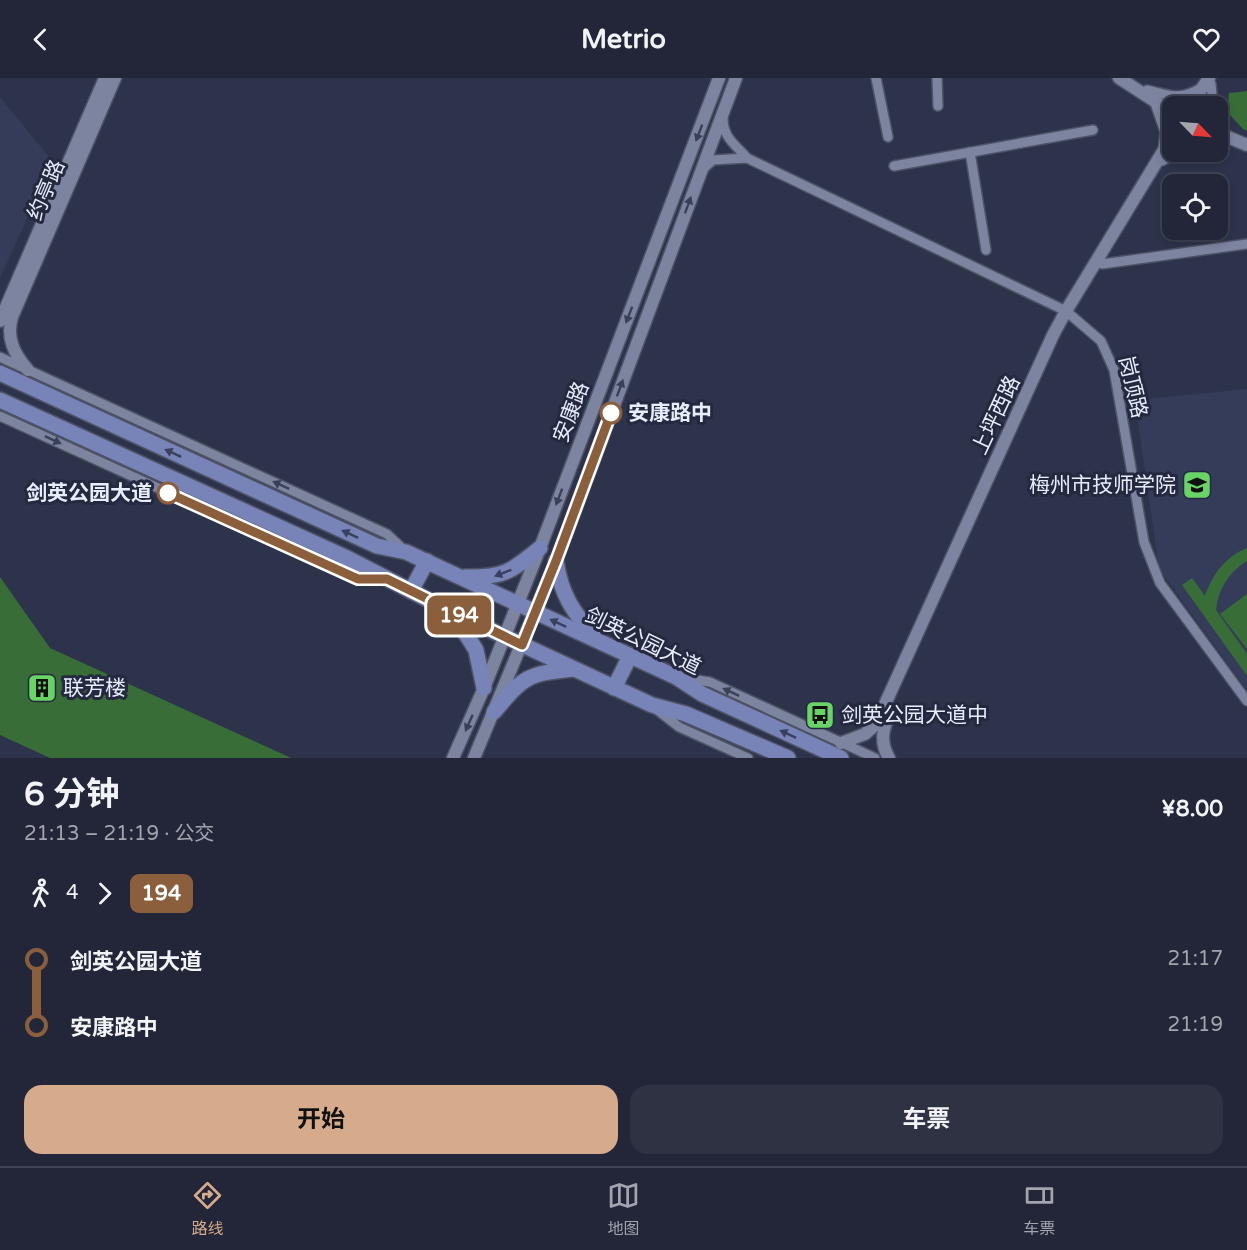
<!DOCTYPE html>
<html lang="zh">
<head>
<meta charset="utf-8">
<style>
	body { margin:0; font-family:"Varela Round","Noto Sans SC",sans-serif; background:#2e3243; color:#f1f3f6; height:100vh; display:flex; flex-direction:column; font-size:22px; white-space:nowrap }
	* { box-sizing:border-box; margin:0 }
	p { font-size:20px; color:#a2a5ae }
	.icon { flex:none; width:33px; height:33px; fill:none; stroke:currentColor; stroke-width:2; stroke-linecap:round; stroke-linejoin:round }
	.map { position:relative; height:680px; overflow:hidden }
	.details { display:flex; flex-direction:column; background:#222638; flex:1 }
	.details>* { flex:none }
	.badge { padding:0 12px; border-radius:9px; font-size:21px; line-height:39px }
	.needle { width:39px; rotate:115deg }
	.tools { position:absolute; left:1162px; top:18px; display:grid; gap:12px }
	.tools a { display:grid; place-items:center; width:66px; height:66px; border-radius:12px; background:#222638; box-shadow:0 3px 9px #0003,0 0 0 2px #3f4353; font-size:30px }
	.map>.badge { position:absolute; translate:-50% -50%; box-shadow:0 0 0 3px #fff }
	.legs { display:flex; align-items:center; gap:9px; height:66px; padding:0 24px; font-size:20px }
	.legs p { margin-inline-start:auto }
	.headline { display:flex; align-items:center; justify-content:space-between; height:102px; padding:0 24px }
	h1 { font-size:33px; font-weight:700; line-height:45px }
	.primary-button { display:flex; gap:12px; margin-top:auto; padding:12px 24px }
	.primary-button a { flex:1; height:69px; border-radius:18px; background:#d6ab8b; color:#111; font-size:24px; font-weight:700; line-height:69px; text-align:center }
	.primary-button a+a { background:#2e3243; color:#f1f3f6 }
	ul { padding:0 24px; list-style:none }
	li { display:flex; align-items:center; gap:21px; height:66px; font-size:22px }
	li i { display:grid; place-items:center; width:9px; height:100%; margin:0 8px; background:currentColor }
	li i::after { content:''; width:15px; height:15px; margin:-8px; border:4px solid; border-radius:50%; background:#222638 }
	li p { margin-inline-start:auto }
	li:first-child i { background:linear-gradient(#0000 50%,currentColor 0) }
	li:last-child i { background:linear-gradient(currentColor 50%,#0000 0) }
	header { display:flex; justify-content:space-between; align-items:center; height:78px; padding:0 24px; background:#222638; font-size:27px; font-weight:700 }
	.tab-bar { display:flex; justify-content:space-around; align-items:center; height:84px; border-top:2px solid #3f4353; background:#222638; font-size:16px; color:#a2a5ae }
	.tab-bar a { display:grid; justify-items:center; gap:3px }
	.tab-bar .active { color:#d6ab8b }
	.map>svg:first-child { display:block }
	.built { fill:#353c5a }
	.green { fill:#396d37 }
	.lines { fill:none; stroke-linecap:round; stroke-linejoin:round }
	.minor-casing { stroke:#4d5265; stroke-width:12 }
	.tertiary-casing { stroke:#4d5265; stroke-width:15 }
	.primary-casing { stroke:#4d5265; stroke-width:18 }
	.minor { stroke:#7d84a0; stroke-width:9 }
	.tertiary { stroke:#7d84a0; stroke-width:12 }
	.primary { stroke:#7883b7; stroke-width:15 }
	.oneway { fill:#3a4058 }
	.oneway2 { fill:#39405e }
	.line-1-casing { stroke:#fff; stroke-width:14 }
	.line-1 { stroke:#8b5e3c; stroke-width:9 }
	.stop-1-dot { fill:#fff; stroke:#8b5e3c; stroke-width:3 }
	.labels { text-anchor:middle; stroke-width:6; stroke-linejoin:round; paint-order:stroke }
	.street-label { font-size:21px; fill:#e8edfc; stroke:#242940 }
	.stop-label { font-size:21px; font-weight:bold; fill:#e8edfc; stroke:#242940; text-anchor:start }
	.poi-label { font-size:21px; fill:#e8edfc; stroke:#242940; text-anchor:start }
</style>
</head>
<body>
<header><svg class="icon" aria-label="back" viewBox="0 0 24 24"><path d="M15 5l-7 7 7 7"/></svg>Metrio<svg class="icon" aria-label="heart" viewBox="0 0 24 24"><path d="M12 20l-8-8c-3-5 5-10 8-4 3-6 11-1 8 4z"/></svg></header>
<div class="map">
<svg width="1247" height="680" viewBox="0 0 1247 680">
	<rect width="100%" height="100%" fill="#2d334b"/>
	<g class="built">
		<polygon points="0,19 53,84 0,200"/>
		<polygon points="1247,311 1247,612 1159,491 1135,322"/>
	</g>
	<g class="green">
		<polygon points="1247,13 1247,53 1243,51 1227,34 1229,15"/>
		<path d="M1247,470V483C1229,494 1218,511 1216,532L1247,576V598L1182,507L1192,500L1205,518C1212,497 1226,478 1247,470Z"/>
		<polygon points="0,499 50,570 291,680 50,680 0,657"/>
		<polygon points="1247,516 1247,571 1220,536"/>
	</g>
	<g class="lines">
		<g class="minor-casing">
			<g id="minor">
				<polyline points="876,0 888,59"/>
				<polyline points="937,0 938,28"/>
				<polyline points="1211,6 1213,28"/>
				<path d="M1147,12C1170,17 1179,23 1201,10"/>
				<polyline points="1154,22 1165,54 1163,72"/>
				<path d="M723,40C723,60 735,66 747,80L1066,233L1101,263L1114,292L1144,464L1160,505L1247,623"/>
				<polyline points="1218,45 1226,58"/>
				<polyline points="970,74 986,172"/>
				<polyline points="1162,83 1178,74"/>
				<polyline points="894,88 1093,52"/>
				<polyline points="703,91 713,82 747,80"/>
				<polyline points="1102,186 1247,166"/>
				<polyline points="0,279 387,456 404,472"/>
				<polyline points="0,338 358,501 382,501"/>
				<polyline points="684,600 710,604 875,680"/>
				<polyline points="656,631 679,649 748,680"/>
			</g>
		</g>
		<g class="tertiary-casing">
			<g id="tertiary">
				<polyline points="1119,0 1173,35"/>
				<polyline points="1190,28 1209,0"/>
				<polyline points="1218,55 1247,67"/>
				<polyline points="0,243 105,0"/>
				<path d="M28,292C14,276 6,260 12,239L115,0"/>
				<polyline points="841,665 865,656 876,646 1053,257 1066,233 1173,57"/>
				<polyline points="453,680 484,610 540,470 719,0"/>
				<polyline points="474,680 556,483 736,0"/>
				<path d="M889,680C879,663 883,650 891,633"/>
			</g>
		</g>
		<g class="primary-casing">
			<g id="primary">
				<polyline points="0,295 377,468 406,474 676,599 702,616 841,680"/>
				<polyline points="0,322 345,479 452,534 652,627 686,636 788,680"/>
				<path d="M556,483C561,517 573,533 594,559"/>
				<path d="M465,499C503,500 511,494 540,470"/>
				<polyline points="411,513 427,483"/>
				<polyline points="452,534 476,572 484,610"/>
				<polyline points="614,610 630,578"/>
				<path d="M494,634C524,598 527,596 573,591"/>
			</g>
		</g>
		<use href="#minor" class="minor"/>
		<use href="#tertiary" class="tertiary"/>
		<use href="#primary" class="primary"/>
	</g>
	<defs><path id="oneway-solid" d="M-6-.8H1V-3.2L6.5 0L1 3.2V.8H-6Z" transform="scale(1.5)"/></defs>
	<g class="oneway">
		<use href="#oneway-solid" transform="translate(699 55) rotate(111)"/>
		<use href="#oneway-solid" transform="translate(688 127) rotate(-70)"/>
		<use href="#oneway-solid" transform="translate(629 237) rotate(111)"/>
		<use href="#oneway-solid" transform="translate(620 310) rotate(-70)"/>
		<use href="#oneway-solid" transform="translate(53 362) rotate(25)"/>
		<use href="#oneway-solid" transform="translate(281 407) rotate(-155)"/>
		<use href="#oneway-solid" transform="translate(559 419) rotate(111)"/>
		<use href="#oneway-solid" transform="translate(731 614) rotate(-155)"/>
		<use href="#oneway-solid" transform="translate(469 645) rotate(114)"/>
	</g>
	<g class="oneway2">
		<use href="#oneway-solid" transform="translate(173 375) rotate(-155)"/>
		<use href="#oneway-solid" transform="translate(350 456) rotate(-155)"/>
		<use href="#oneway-solid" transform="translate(503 495) rotate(159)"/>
		<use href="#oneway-solid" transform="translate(558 545) rotate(-155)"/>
		<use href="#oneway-solid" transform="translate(788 656) rotate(-155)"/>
	</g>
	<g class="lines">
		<g class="line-1-casing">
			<polyline id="line-1" points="168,415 358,501 387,501 522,567 556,483 611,335"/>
		</g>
		<use href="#line-1" class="line-1"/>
	</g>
	<defs>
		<g id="university-square" transform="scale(1.5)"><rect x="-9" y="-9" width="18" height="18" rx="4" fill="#68d465" stroke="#242940"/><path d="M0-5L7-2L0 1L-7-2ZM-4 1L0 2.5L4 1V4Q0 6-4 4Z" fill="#111"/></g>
		<g id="building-square" transform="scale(1.5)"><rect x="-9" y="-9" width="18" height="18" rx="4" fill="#68d465" stroke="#242940"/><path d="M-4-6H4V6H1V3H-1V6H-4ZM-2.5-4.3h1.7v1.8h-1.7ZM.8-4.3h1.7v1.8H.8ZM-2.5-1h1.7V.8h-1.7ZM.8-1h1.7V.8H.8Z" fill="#111"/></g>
		<g id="bus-square" transform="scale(1.5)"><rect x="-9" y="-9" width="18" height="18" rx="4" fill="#68d465" stroke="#242940"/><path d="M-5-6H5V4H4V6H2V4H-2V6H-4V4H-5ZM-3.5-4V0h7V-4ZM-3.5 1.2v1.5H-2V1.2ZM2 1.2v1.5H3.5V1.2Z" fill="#111"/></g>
	</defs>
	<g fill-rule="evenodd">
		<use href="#university-square" x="1197" y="407"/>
		<use href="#building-square" x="42" y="610"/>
		<use href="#bus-square" x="820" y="637"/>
	</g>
	<g class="stop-1-dot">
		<circle cx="611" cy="335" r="10"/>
		<circle cx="168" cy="415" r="10"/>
	</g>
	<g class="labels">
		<g class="street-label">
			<text transform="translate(46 112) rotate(-67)" y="7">约亭路</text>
			<text transform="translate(1133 309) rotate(77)" y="7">岗顶路</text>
			<text transform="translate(571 334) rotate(-69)" y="7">安康路</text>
			<text transform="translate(996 337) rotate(-65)" y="7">上坪西路</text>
			<text transform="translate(643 563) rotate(26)" y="7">剑英公园大道</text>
		</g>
		<g class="stop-label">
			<text x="628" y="342">安康路中</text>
			<text x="152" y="422" text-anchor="end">剑英公园大道</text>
		</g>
		<g class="poi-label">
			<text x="1176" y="414" text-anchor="end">梅州市技师学院</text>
			<text x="63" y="617">联芳楼</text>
			<text x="841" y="644">剑英公园大道中</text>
		</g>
	</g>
</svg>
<div class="tools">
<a><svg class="needle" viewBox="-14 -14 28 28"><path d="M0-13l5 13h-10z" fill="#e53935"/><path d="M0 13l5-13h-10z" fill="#a2a5ae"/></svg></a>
<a><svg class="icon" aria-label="locate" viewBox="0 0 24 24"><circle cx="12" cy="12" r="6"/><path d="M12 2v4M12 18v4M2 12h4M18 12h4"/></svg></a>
</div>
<b class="badge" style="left:459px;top:537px;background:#8b5e3c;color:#fff">194</b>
</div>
<section class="details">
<div class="headline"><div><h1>6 分钟</h1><p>21:13 – 21:19 · 公交</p></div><b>¥8.00</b></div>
<div class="legs"><svg class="icon" aria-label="walk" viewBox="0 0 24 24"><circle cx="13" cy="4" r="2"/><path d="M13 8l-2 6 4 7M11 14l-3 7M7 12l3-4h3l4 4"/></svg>4<svg class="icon" aria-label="forward" viewBox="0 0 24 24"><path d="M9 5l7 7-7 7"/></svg><b class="badge" style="background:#8b5e3c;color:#fff">194</b></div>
<ul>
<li><i style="color:#8b5e3c"></i><b>剑英公园大道</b><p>21:17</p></li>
<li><i style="color:#8b5e3c"></i><b>安康路中</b><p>21:19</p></li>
</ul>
<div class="primary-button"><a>开始</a><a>车票</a></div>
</section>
<nav class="tab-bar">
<a class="active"><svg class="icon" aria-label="directions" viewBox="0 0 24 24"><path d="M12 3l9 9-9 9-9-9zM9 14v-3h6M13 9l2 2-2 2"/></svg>路线</a>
<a><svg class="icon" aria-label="map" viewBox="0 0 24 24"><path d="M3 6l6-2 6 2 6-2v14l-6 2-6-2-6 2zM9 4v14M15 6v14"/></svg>地图</a>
<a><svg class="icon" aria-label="tickets" viewBox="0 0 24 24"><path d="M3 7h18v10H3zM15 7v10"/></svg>车票</a>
</nav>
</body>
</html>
